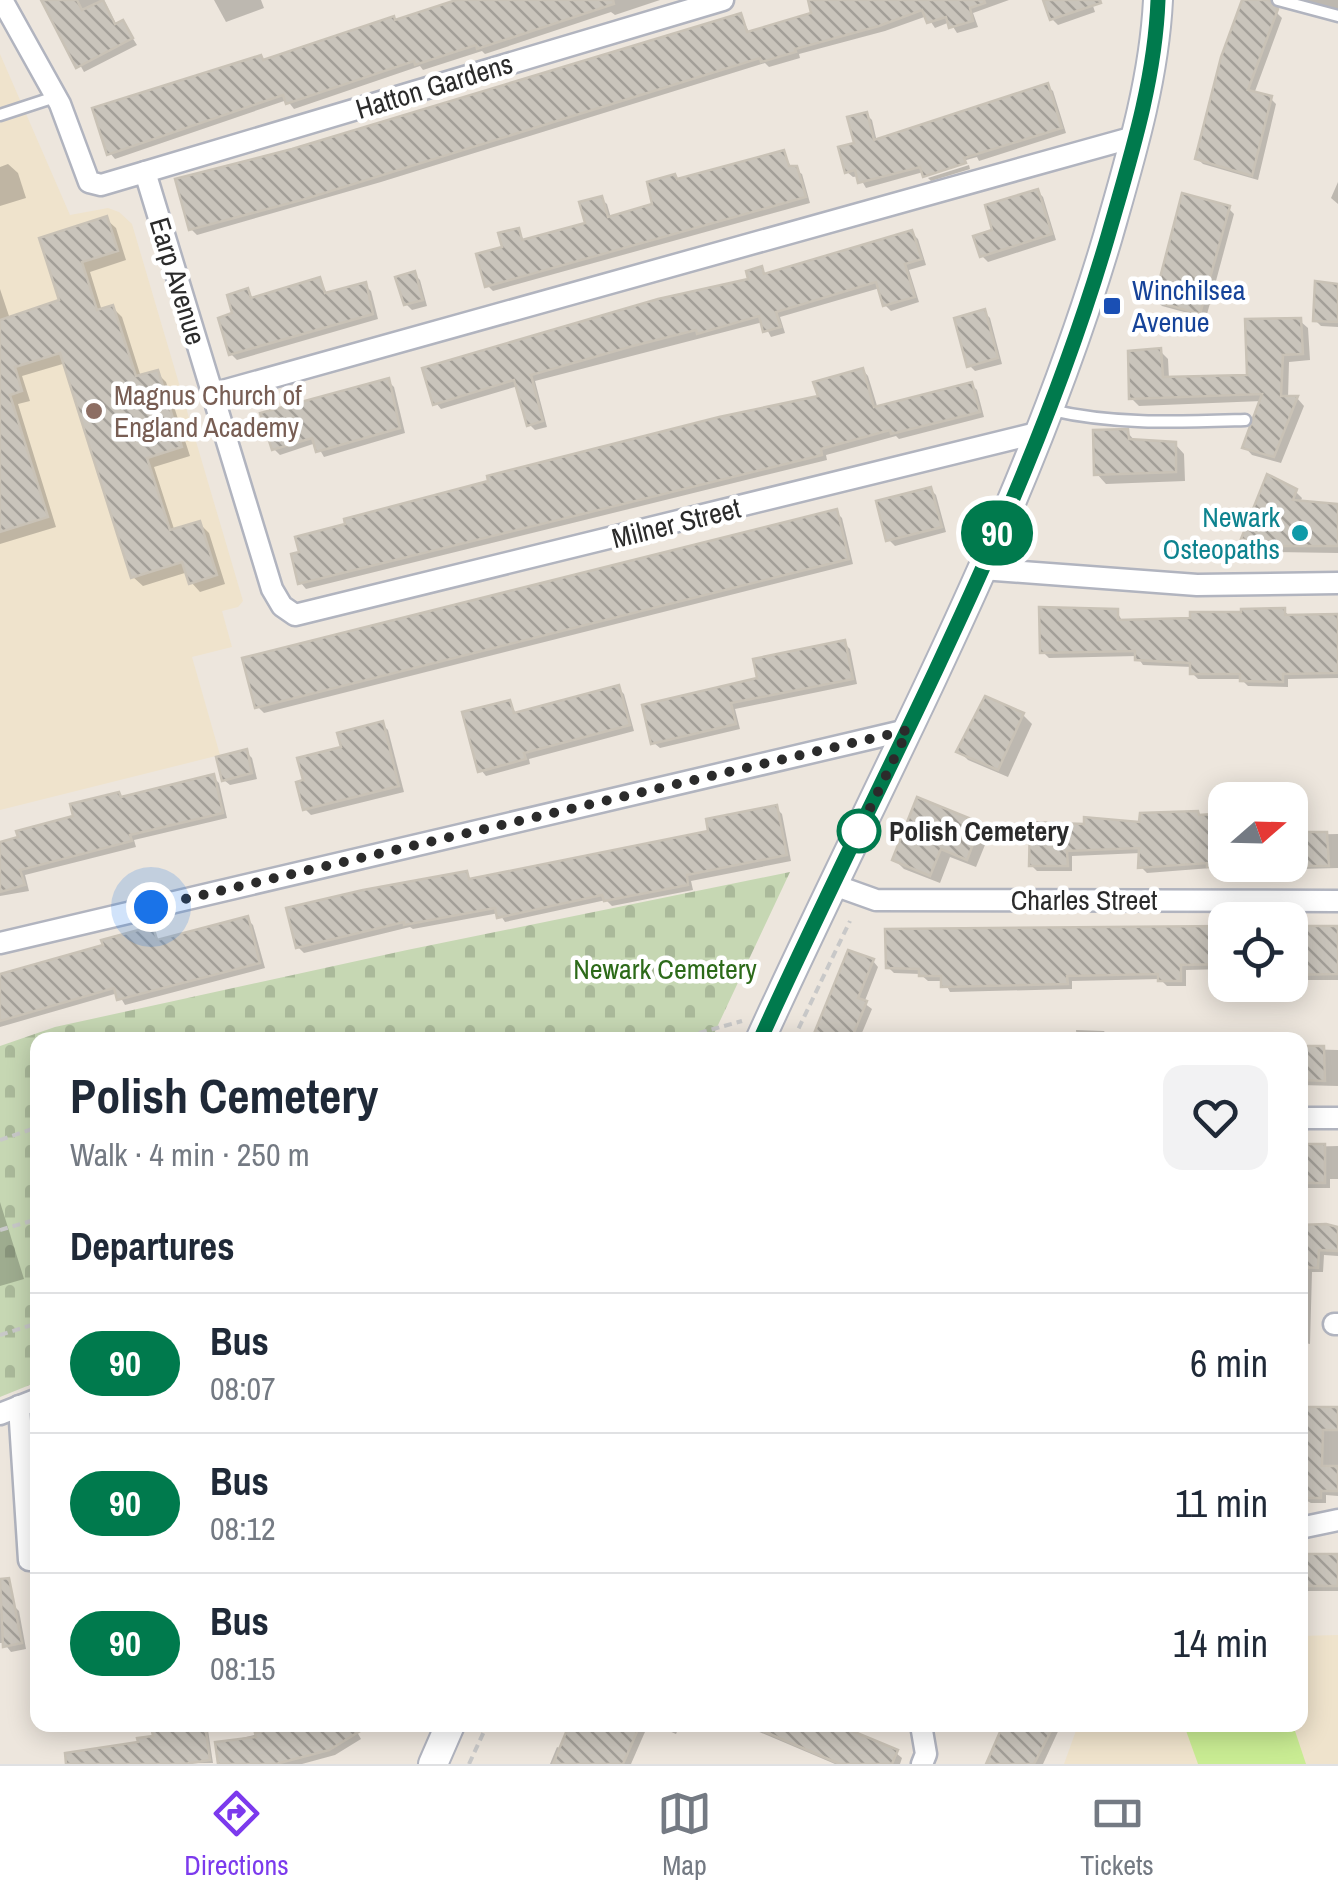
<!DOCTYPE html>
<html lang="en">
<head>
<meta charset="utf-8">
<style>
	body { margin:0; font-family:"Archivo Narrow",sans-serif; background:#f2f2f3; color:#1f2937; height:100vh; display:flex; flex-direction:column; font-size:38px; white-space:nowrap }
	* { box-sizing:border-box; margin:0 }
	p { font-size:32px; color:#747a83 }
	.icon { flex:none; width:55px; height:55px; fill:none; stroke:currentColor; stroke-width:2; stroke-linecap:round; stroke-linejoin:round }
	.map { position:relative; flex:1; overflow:hidden }
	.panel { position:absolute; left:30px; top:1032px; width:1278px; height:700px; display:flex; flex-direction:column; background:#fff; border-radius:20px; box-shadow:0 5px 25px #0003 }
	.panel>* { flex:none }
	.badge { padding:0 20px; border-radius:32px; font-size:35px; line-height:65px }
	.needle { width:65px; rotate:70deg }
	.controls { position:absolute; left:1208px; top:782px; display:grid; gap:20px }
	.controls a { display:grid; place-items:center; width:100px; height:100px; border-radius:20px; background:#fff; box-shadow:0 5px 25px #0003; font-size:50px }
	.you { position:absolute; width:50px; height:50px; margin:-25px; border:8px solid #fff; border-radius:50%; background:#1a73e8; box-shadow:0 0 0 15px #1a73e833 }
	.map>.badge { position:absolute; translate:-50% -50%; box-shadow:0 0 0 5px #fff }
	h2 { padding:0 40px; font-size:38px; line-height:90px }
	.round { display:grid; place-items:center; flex:none; width:105px; height:105px; border-radius:20px; background:#f2f2f3 }
	.head { display:flex; align-items:center; justify-content:space-between; height:170px; padding:0 40px }
	h1 { font-size:48px; font-weight:700; line-height:75px }
	ul { padding:0; list-style:none }
	li { display:flex; align-items:center; gap:30px; height:140px; padding:0 40px; border-top:2px solid #e0e1e3 }
	li div { flex:1 }
	li b { display:block; font-size:38px }
	li em { font-style:normal }
	li .badge { min-width:110px; font-weight:700; text-align:center }
	.tab-bar { display:flex; justify-content:space-around; align-items:center; height:140px; border-top:2px solid #e0e1e3; background:#fff; font-size:28px; color:#747a83 }
	.tab-bar a { display:grid; justify-items:center; gap:5px }
	.tab-bar .on { color:#7c3aed }
	.map>svg:first-child { display:block }
	.education { fill:#efe3cc }
	.cemetery { fill:url(#cemetery-stones) }
	.pitch { fill:#c9ec93 }
	.shadow { fill:#0003 }
	.building { fill:url(#building-back-hatch); stroke:#c9c2b6; stroke-width:2.5 }
	.lines { fill:none; stroke-linecap:round; stroke-linejoin:round }
	.lane-casing { stroke:#b1b4bf; stroke-width:15 }
	.street-casing { stroke:#b1b4bf; stroke-width:25 }
	.secondary-casing { stroke:#b1b4bf; stroke-width:32 }
	.path { stroke:#c8c8c8; stroke-width:4; stroke-dasharray:8 5; stroke-linecap:butt }
	.lane { stroke:#fff; stroke-width:10 }
	.street { stroke:#fff; stroke-width:20 }
	.secondary { stroke:#fff; stroke-width:28 }
	.line-casing { stroke:#fff; stroke-width:22 }
	.line { stroke:#007a4d; stroke-width:15 }
	.walk { stroke:#2b2b2b; stroke-width:10; stroke-dasharray:0 18 }
	.transit-dot { fill:#1a4fb4; stroke:#fff; stroke-width:4 }
	.education-dot { fill:#8d6e63; stroke:#fff; stroke-width:4 }
	.culture-dot { fill:#0f9aa8; stroke:#fff; stroke-width:4 }
	.stop-dot { fill:#fff; stroke:#007a4d; stroke-width:5 }
	.labels { text-anchor:middle; stroke-width:9; stroke-linejoin:round; paint-order:stroke }
	.street-label { font-size:28px; fill:#2b2b2b; stroke:#fff }
	.transit-label { font-size:28px; fill:#164399; stroke:#fff; text-anchor:start }
	.education-label { font-size:28px; fill:#785e54; stroke:#fff; text-anchor:start }
	.culture-label { font-size:28px; fill:#0d838f; stroke:#fff; text-anchor:end }
	.stop-label { font-size:28px; font-weight:bold; fill:#2b2b2b; stroke:#fff; text-anchor:start }
	.park-label { font-size:28px; fill:#2c6a19; stroke:#fff }
</style>
</head>
<body>
<div class="map">
<svg width="1338" height="1764" viewBox="0 0 1338 1764">
	<defs>
		<pattern id="cemetery-stones" width="16" height="16" patternUnits="userSpaceOnUse" patternTransform="scale(2.5)"><rect width="16" height="16" fill="#c6d7b3"/><path d="M2 7V4a2 2 0 0 1 4 0v3zM10 15v-3a2 2 0 0 1 4 0v3z" fill="#aab99a"/></pattern>
		<pattern id="building-back-hatch" width="6" height="6" patternUnits="userSpaceOnUse" patternTransform="scale(2.5)"><rect width="6" height="6" fill="#c9c4bb"/><path d="M-1 5l2 2M0 0l6 6M5-1l2 2" fill="none" stroke="#a39f98"/></pattern>
	</defs>
	<rect width="100%" height="100%" fill="#ede6dd"/>
	<g class="education">
		<polygon points="0,54 70,215 108,208 119,212 132,224 243,601 238,607 222,611 232,647 192,657 220,755 0,810"/>
		<polygon points="1338,1635 1338,1764 1064,1764 1078,1725 1300,1725 1300,1636"/>
	</g>
	<polygon class="cemetery" points="790,872 711,1040 38,1040 37,1382 0,1397 0,1046 55,1027 407,950"/>
	<polygon class="pitch" points="1184,1725 1293,1725 1306,1764 1198,1764"/>
	<g class="shadow">
		<polygon points="44,0 104,0 117,26 123,23 137,45 84,72"/>
		<polygon points="214,0 261,0 264,8 226,22"/>
		<polygon points="478,0 660,0 615,15 611,12 485,54 482,51 423,70 420,66 294,109 287,100 115,159 110,153 264,62"/>
		<polygon points="810,0 1009,0 973,13 978,27 957,33 950,22 935,28 927,16 885,31 799,54 800,58 769,67 765,63 381,182 197,235 191,229 293,151 741,16 750,34 814,14"/>
		<polygon points="1046,0 1091,0 1095,12 1058,25 1052,19"/>
		<polygon points="1300,0 1338,0 1338,10"/>
		<polygon points="1276,12 1282,18 1254,94 1271,99 1276,104 1258,180 1203,164 1197,158"/>
		<polygon points="1047,86 1053,91 1066,133 979,161 977,157 866,188 859,176 853,177 847,172 866,114 872,120 877,142"/>
		<polygon points="783,153 792,168 802,174 810,203 493,291 487,285 518,230 525,242 588,224 601,199 607,204 611,218 656,206 678,181"/>
		<polygon points="8,164 18,173 26,198 0,206 0,167"/>
		<polygon points="969,165 970,169 931,181 928,178"/>
		<polygon points="1338,182 1338,204 1331,198"/>
		<polygon points="1037,191 1043,197 1056,240 988,262 982,256 995,232"/>
		<polygon points="1228,208 1234,214 1206,318 1162,306 1156,300"/>
		<polygon points="106,219 116,228 126,260 90,272 102,311 113,308 122,317 141,377 157,373 166,382 190,456 154,467 175,532 200,524 209,533 225,584 200,592 191,582 188,572 143,586 133,577 66,363 22,376 30,401 18,404 56,527 0,544 0,289 10,319 63,302 43,239"/>
		<polygon points="912,233 918,239 926,265 909,270 919,302 891,311 885,305 880,288 780,317 785,333 771,337 763,322 535,381 547,427 535,430 529,424 518,386 441,409 436,403 751,281 761,269 768,276"/>
		<polygon points="414,274 420,280 427,306 412,310 406,304"/>
		<polygon points="320,280 328,295 365,285 371,291 378,319 237,360 231,354 235,315 247,291 254,299"/>
		<polygon points="1338,286 1338,327 1321,326 1315,320"/>
		<polygon points="984,312 990,318 1002,364 975,371 969,365"/>
		<polygon points="1300,321 1308,328 1310,360 1289,362 1288,398 1297,398 1304,406 1281,463 1252,455 1245,447 1262,401 1139,406 1131,398 1160,351 1168,359 1169,379 1250,377"/>
		<polygon points="863,370 868,376 878,409 972,385 977,390 984,417 899,439 896,436 826,455 827,460 306,589 301,583 821,398"/>
		<polygon points="388,381 394,387 405,433 324,457 316,443 280,455 274,449"/>
		<polygon points="1127,432 1136,442 1175,444 1184,454 1185,481 1106,484 1097,474"/>
		<polygon points="930,489 936,495 946,532 895,546 889,540"/>
		<polygon points="1295,491 1302,498 1300,503 1338,506 1338,553 1275,552 1250,544 1244,538"/>
		<polygon points="836,512 842,518 853,564 264,713 258,707"/>
		<polygon points="1284,611 1292,618 1338,616 1338,678 1288,679 1288,687 1248,686 1241,679 1198,679 1192,673 1192,667 1143,665 1137,656 1049,658 1043,652 1117,612 1123,622 1193,621"/>
		<polygon points="844,643 850,649 857,684 735,709 740,729 660,748 654,743 760,680"/>
		<polygon points="618,688 624,694 634,731 529,759 530,764 486,776 481,770 509,702 517,715"/>
		<polygon points="1023,715 1032,724 1008,777 968,760 959,751"/>
		<polygon points="382,724 388,730 404,792 311,815 305,809"/>
		<polygon points="246,752 252,758 257,779 230,785 224,780"/>
		<polygon points="213,777 219,783 227,818 134,840 136,847 25,875 29,891 0,896 0,845 76,818 119,794 123,799"/>
		<polygon points="776,808 782,814 791,861 691,881 693,890 612,906 606,900 505,922 499,913 413,929 410,927 304,953 298,947 466,874 473,881 711,832"/>
		<polygon points="1225,814 1225,865 1290,865 1290,835 1338,834 1338,868 1215,871 1211,868 1147,873 1141,867 1141,853 1072,856 1072,871 1037,871 1031,865 1032,825 1142,825 1142,816"/>
		<polygon points="980,825 989,835 976,867 950,857 940,883 904,869 894,859"/>
		<polygon points="247,919 253,925 265,968 125,1005 118,993 0,1027 0,977 106,947 152,929 160,942"/>
		<polygon points="1225,928 1225,980 1225,969 1186,970 1186,986 1167,986 1160,979 1072,981 1072,989 950,992 944,981 928,981 920,974 894,973 888,967"/>
		<polygon points="1338,928 1338,980 1295,980 1290,975 1290,930"/>
		<polygon points="873,961 878,967 864,1003 872,1009 859,1040 818,1040 816,1036"/>
		<polygon points="1076,1030 1104,1031 1110,1040 1077,1040"/>
		<polygon points="945,1034 998,1036 1002,1040 945,1040"/>
		<polygon points="1300,1049 1338,1050 1338,1086 1300,1085"/>
		<polygon points="1338,1146 1338,1179 1330,1179 1330,1188 1300,1188 1300,1147"/>
		<polygon points="0,1202 24,1279 0,1286"/>
		<polygon points="1300,1227 1338,1229 1338,1256 1324,1255 1323,1272 1312,1272 1310,1344 1300,1342"/>
		<polygon points="1300,1409 1338,1410 1338,1496 1326,1495 1326,1503 1311,1503 1300,1497"/>
		<polygon points="1300,1556 1338,1557 1338,1591 1301,1591 1301,1620"/>
		<polygon points="13,1605 19,1611 26,1649 11,1652 4,1643 0,1643 0,1608"/>
		<polygon points="295,1725 360,1725 357,1732 361,1739 335,1755 302,1764 220,1764 218,1744"/>
		<polygon points="572,1725 648,1725 631,1764 550,1764 557,1747 562,1749"/>
		<polygon points="655,1725 680,1725 676,1734"/>
		<polygon points="743,1725 830,1725 896,1753 902,1758 900,1764 835,1764"/>
		<polygon points="1008,1725 1061,1725 1043,1764 991,1764"/>
		<polygon points="204,1726 208,1730 213,1763 76,1764"/>
	</g>
	<g class="building">
		<polygon points="41,0 77,0 82,10 103,0 115,24 123,20 133,38 76,68"/>
		<polygon points="456,0 613,0 614,4 477,49 476,45 415,65 414,61 286,104 283,95 107,155 92,108 261,55 263,60 394,16 395,20"/>
		<polygon points="808,0 984,0 985,3 970,8 973,21 949,28 946,17 927,23 922,10 879,26 795,49 796,52 761,62 760,58 305,199 189,230 175,179 292,149 741,13 747,32 811,13"/>
		<polygon points="1043,0 1100,0 1101,3 1050,20"/>
		<polygon points="1242,0 1269,0 1278,9 1248,90 1272,96 1252,176 1195,159 1221,57"/>
		<polygon points="1048,83 1062,128 964,158 966,163 923,177 920,167 858,183 855,170 845,173 838,147 854,143 847,117 867,112 874,140"/>
		<polygon points="784,150 789,166 797,166 806,197 485,287 476,254 502,247 498,233 519,228 522,240 585,223 579,202 602,196 608,217 652,204 647,182 675,174 677,179"/>
		<polygon points="1038,189 1052,234 980,257 973,236 992,230 985,205"/>
		<polygon points="1182,193 1230,206 1200,314 1154,301"/>
		<polygon points="107,216 118,251 82,262 97,310 113,305 136,376 158,370 182,447 147,458 170,530 200,521 217,575 189,584 182,562 131,578 60,353 15,367 22,391 10,395 48,517 0,532 0,320 59,300 39,238"/>
		<polygon points="912,230 922,259 905,264 915,297 883,306 876,282 776,312 781,327 763,332 759,316 697,334 696,330 633,346 531,375 543,421 527,426 514,380 433,405 422,368 658,299 748,279 746,271 762,266 764,274"/>
		<polygon points="415,271 423,300 404,305 395,277"/>
		<polygon points="320,277 325,293 366,282 373,314 229,355 218,318 232,313 227,295 248,288 251,298"/>
		<polygon points="1315,281 1338,284 1338,322 1313,321"/>
		<polygon points="985,309 998,358 967,367 954,318"/>
		<polygon points="1301,318 1303,354 1283,355 1281,396 1298,396 1274,457 1242,448 1262,394 1129,399 1128,351 1161,348 1163,377 1247,375 1245,319"/>
		<polygon points="863,368 874,407 972,382 980,412 891,434 890,430 821,449 822,455 298,584 291,554 299,552 295,537 345,524 344,519 488,481 487,476 719,417 818,396 813,382"/>
		<polygon points="389,378 400,428 316,452 312,438 272,450 260,413"/>
		<polygon points="1128,429 1129,439 1176,442 1176,472 1094,475 1093,430"/>
		<polygon points="1267,474 1297,489 1293,500 1338,504 1338,546 1267,546 1241,539"/>
		<polygon points="931,487 942,527 886,541 876,501"/>
		<polygon points="837,509 849,559 255,708 242,658"/>
		<polygon points="1039,607 1118,609 1118,620 1190,618 1190,612 1241,612 1241,609 1285,608 1285,615 1338,614 1338,673 1283,674 1283,682 1240,681 1240,674 1190,674 1190,663 1135,660 1135,651 1040,653"/>
		<polygon points="845,640 853,679 731,703 736,724 651,744 642,705 757,678 753,659"/>
		<polygon points="619,685 630,725 524,753 526,759 478,772 462,712 510,700 514,713"/>
		<polygon points="985,696 1024,713 998,770 956,752"/>
		<polygon points="383,721 399,786 303,810 296,782 303,780 297,758 341,747 337,733"/>
		<polygon points="247,749 252,773 222,781 216,757"/>
		<polygon points="214,774 223,813 130,835 132,841 20,870 25,885 0,892 0,842 18,837 16,831 73,816 70,804 119,792 121,797"/>
		<polygon points="917,797 981,823 967,860 941,849 930,876 892,860"/>
		<polygon points="777,805 787,855 687,875 688,885 604,901 602,895 497,918 495,908 404,925 404,922 296,948 286,908 363,890 467,871 469,879 708,831 706,819"/>
		<polygon points="1198,811 1199,815 1225,813 1225,866 1207,867 1207,863 1138,868 1139,848 1067,851 1068,866 1029,866 1030,822 1084,824 1084,817 1139,822 1140,813"/>
		<polygon points="1290,832 1327,832 1329,866 1290,866"/>
		<polygon points="248,916 260,963 117,1000 114,988 0,1021 0,974 103,945 101,940 153,926 157,940"/>
		<polygon points="1225,926 1225,964 1181,965 1181,981 1158,981 1158,974 1067,976 1068,984 941,987 941,976 919,976 919,969 886,968 885,929"/>
		<polygon points="1290,926 1338,926 1338,974 1290,975"/>
		<polygon points="848,950 874,959 858,998 867,1001 851,1040 825,1040 813,1036"/>
		<polygon points="1300,1046 1324,1046 1325,1081 1302,1080"/>
		<rect x="1300" y="1144" width="25" height="39"/>
		<polygon points="1326,1224 1338,1227 1338,1251 1319,1250 1318,1268 1300,1267 1300,1225"/>
		<polygon points="1304,1407 1338,1407 1338,1430 1323,1430 1322,1466 1338,1466 1338,1491 1321,1491 1321,1498 1303,1498 1300,1493"/>
		<rect x="1300" y="1554" width="38" height="32"/>
		<polygon points="9,1578 22,1643 3,1647 0,1579"/>
		<polygon points="192,1725 205,1725 210,1760 184,1764 66,1764 65,1753 138,1742 137,1738 153,1736 152,1731"/>
		<polygon points="287,1725 370,1725 329,1750 276,1764 218,1764 215,1742 256,1737 255,1733"/>
		<polygon points="569,1725 640,1725 623,1764 553,1764"/>
		<polygon points="749,1725 838,1725 898,1750 892,1764 840,1764"/>
		<polygon points="1003,1725 1054,1725 1034,1764 986,1764"/>
	</g>
	<g class="lines">
		<g class="lane-casing">
			<g id="lane">
				<polyline points="1278,0 1338,16"/>
				<polyline points="0,115 55,97"/>
				<path d="M1051,410C1115,425 1180,422 1245,420"/>
			</g>
		</g>
		<g class="street-casing">
			<g id="street">
				<polyline points="2,0 60,104 89,182 101,185 145,172 272,589 282,606 295,615 1041,432"/>
				<polyline points="145,172 723,0"/>
				<polyline points="212,394 1138,136"/>
				<polyline points="982,569 1197,585 1338,583"/>
				<polyline points="834,885 876,900 1338,901"/>
				<polyline points="0,943 907,730"/>
				<polyline points="1300,1118 1338,1118"/>
				<polyline points="1334,1324 1338,1324"/>
				<polyline points="19,1406 29,1560"/>
				<polyline points="0,1414 38,1399"/>
				<polyline points="1300,1528 1338,1520"/>
				<polyline points="921,1725 926,1754 922,1764"/>
			</g>
		</g>
		<g class="secondary-casing">
			<g id="secondary">
				<path d="M760,1040C881,774 1025,517 1108,236C1130,159 1154,81 1158,0"/>
				<polyline points="433,1764 450,1725"/>
			</g>
		</g>
		<g class="path">
			<polyline points="674,1040 742,1021"/>
			<polyline points="793,1040 850,921"/>
			<polyline points="0,1140 38,1127"/>
			<polyline points="0,1230 38,1219"/>
			<polyline points="0,1335 38,1323"/>
			<polyline points="469,1764 487,1725"/>
		</g>
		<use href="#lane" class="lane"/>
		<use href="#street" class="street"/>
		<use href="#secondary" class="secondary"/>
	</g>
	<g class="lines">
		<g class="line-casing">
			<path id="line" d="M760,1040C880,774 1026,517 1108,236C1130,159 1155,81 1158,0"/>
		</g>
		<use href="#line" class="line"/>
		<polyline class="walk" points="151,907 908,730 859,831"/>
	</g>
	<rect class="transit-dot" x="1102" y="296" width="20" height="20" rx="5"/>
	<circle class="education-dot" cx="94" cy="411" r="10"/>
	<circle class="culture-dot" cx="1300" cy="533" r="10"/>
	<circle class="stop-dot" cx="859" cy="831" r="20"/>
	<g class="labels">
		<g class="street-label">
			<text transform="translate(434 86) rotate(-17)" y="10">Hatton Gardens</text>
			<text transform="translate(178 281) rotate(73)" y="10">Earp Avenue</text>
			<text transform="translate(676 523) rotate(-14)" y="10">Milner Street</text>
			<text x="1084" y="910">Charles Street</text>
		</g>
		<g class="transit-label">
			<text x="1132" y="300">Winchilsea<tspan x="1132" dy="32">Avenue</tspan></text>
		</g>
		<g class="education-label">
			<text x="114" y="405">Magnus Church of<tspan x="114" dy="32">England Academy</tspan></text>
		</g>
		<g class="culture-label">
			<text x="1280" y="527">Newark<tspan x="1280" dy="32">Osteopaths</tspan></text>
		</g>
		<g class="stop-label">
			<text x="889" y="841">Polish Cemetery</text>
		</g>
		<g class="park-label">
			<text x="665" y="979">Newark Cemetery</text>
		</g>
	</g>
</svg>
<div class="controls">
<a><svg class="needle" viewBox="-14 -14 28 28"><path d="M0-13l5 13h-10z" fill="#e53935"/><path d="M0 13l5-13h-10z" fill="#747a83"/></svg></a>
<a><svg class="icon" aria-label="locate" viewBox="0 0 24 24"><circle cx="12" cy="12" r="6"/><path d="M12 2v4M12 18v4M2 12h4M18 12h4"/></svg></a>
</div>
<div class="you" style="left:151px;top:907px"></div>
<b class="badge" style="left:997px;top:533px;background:#007a4d;color:#fff">90</b>
<section class="panel">
<div class="head"><div><h1>Polish Cemetery</h1><p>Walk · 4 min · 250 m</p></div><a class="round"><svg class="icon" aria-label="heart" viewBox="0 0 24 24"><path d="M12 20l-8-8c-3-5 5-10 8-4 3-6 11-1 8 4z"/></svg></a></div>
<h2>Departures</h2>
<ul>
<li><span class="badge" style="background:#007a4d;color:#fff">90</span><div><b>Bus</b><p>08:07</p></div><em>6 min</em></li>
<li><span class="badge" style="background:#007a4d;color:#fff">90</span><div><b>Bus</b><p>08:12</p></div><em>11 min</em></li>
<li><span class="badge" style="background:#007a4d;color:#fff">90</span><div><b>Bus</b><p>08:15</p></div><em>14 min</em></li>
</ul>
</section>
</div>
<nav class="tab-bar">
<a class="on"><svg class="icon" aria-label="directions" viewBox="0 0 24 24"><path d="M12 3l9 9-9 9-9-9zM9 14v-3h6M13 9l2 2-2 2"/></svg>Directions</a>
<a><svg class="icon" aria-label="map" viewBox="0 0 24 24"><path d="M3 6l6-2 6 2 6-2v14l-6 2-6-2-6 2zM9 4v14M15 6v14"/></svg>Map</a>
<a><svg class="icon" aria-label="tickets" viewBox="0 0 24 24"><path d="M3 7h18v10H3zM15 7v10"/></svg>Tickets</a>
</nav>
</body>
</html>
